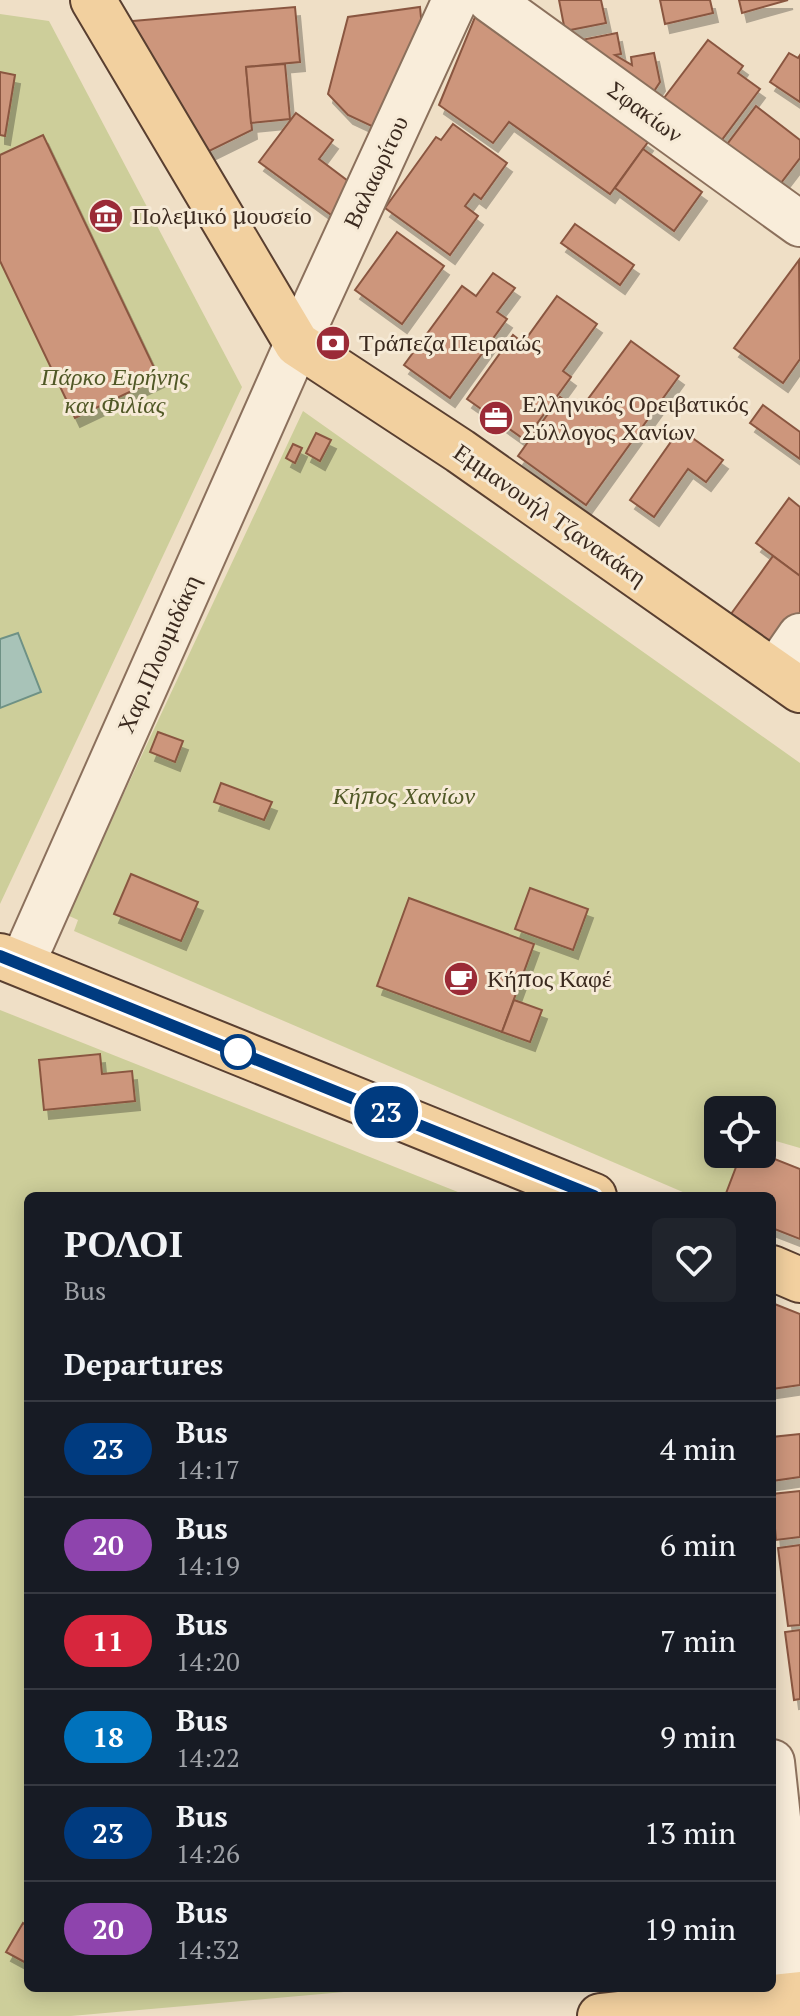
<!DOCTYPE html>
<html lang="en">
<head>
<meta charset="utf-8">
<style>
	body { margin:0; font-family:"PT Serif",serif; background:#20242c; color:#f1f3f6; height:100vh; display:flex; flex-direction:column; font-size:30px; white-space:nowrap }
	* { box-sizing:border-box; margin:0 }
	p { font-size:26px; color:#9ea1a6 }
	.icon { flex:none; width:44px; height:44px; fill:none; stroke:currentColor; stroke-width:2; stroke-linecap:round; stroke-linejoin:round }
	.map { position:relative; flex:1; overflow:hidden }
	.side { position:absolute; left:24px; top:1192px; width:752px; height:800px; display:flex; flex-direction:column; background:#171b24; border-radius:12px; box-shadow:0 4px 20px #0003 }
	.side>* { flex:none }
	.badge { padding:0 16px; border-radius:26px; font-size:28px; line-height:52px }
	.controls { position:absolute; left:704px; top:1096px; display:grid; gap:16px }
	.controls a { display:grid; place-items:center; width:72px; height:72px; border-radius:12px; background:#171b24; box-shadow:0 4px 20px #0003; font-size:40px }
	.map>.badge { position:absolute; translate:-50% -50%; box-shadow:0 0 0 4px #fff }
	h2 { padding:0 40px; font-size:30px; line-height:72px }
	.round { display:grid; place-items:center; flex:none; width:84px; height:84px; border-radius:12px; background:#20242c }
	.summary { display:flex; align-items:center; justify-content:space-between; height:136px; padding:0 40px }
	h1 { font-size:38px; font-weight:600; line-height:60px }
	ul { padding:0; list-style:none }
	li { display:flex; align-items:center; gap:24px; height:96px; padding:0 40px; border-top:2px solid #363941 }
	li div { flex:1 }
	li b { display:block; font-size:30px }
	li em { font-style:normal }
	li .badge { min-width:88px; font-weight:700; text-align:center }
	.map>svg:first-child { display:block }
	.green { fill:#cdce9a }
	.water { fill:#a8c3b8; stroke:#6e9185; stroke-width:2 }
	.building { fill:#cd967c; stroke:#8a5741; stroke-width:2; filter:url(#shadow) }
	.lines { fill:none; stroke-linecap:round; stroke-linejoin:round }
	.minor-casing { stroke:#8b705c; stroke-width:48 }
	.major-casing { stroke:#593f30; stroke-width:48 }
	.minor { stroke:#f9edda; stroke-width:44 }
	.major { stroke:#f2d09f; stroke-width:44 }
	.line-casing { stroke:#fff; stroke-width:18 }
	.line { stroke:#003b80; stroke-width:12 }
	.stop-dot { fill:#fff; stroke:#003b80; stroke-width:4 }
	.labels { text-anchor:middle; stroke-width:6; stroke-linejoin:round; paint-order:stroke }
	.street-label { font-size:24px; fill:#3b2a1f; stroke:#f6ead6 }
	.poi-label { font-size:24px; fill:#3b2a1f; stroke:#f6ead6; text-anchor:start }
	.park-label { font-size:24px; font-style:italic; fill:#505826; stroke:#f6ead6 }
</style>
</head>
<body>
<div class="map">
<svg width="800" height="2016" viewBox="0 0 800 2016">
	<defs>
		<filter id="shadow"><feDropShadow dx="5" dy="9" stdDeviation="0" flood-color="#0004"/></filter>
	</defs>
	<rect width="100%" height="100%" fill="#efdfc6"/>
	<g class="green">
		<polygon points="0,14 49,21 242,387 0,904"/>
		<polygon points="303,411 800,763 800,1148 762,1137 762,1110 718,1110 718,1154 741,1154 725,1196 692,1196 74,931 78,920 67,915"/>
		<polygon points="0,1010 468,1196 28,1196 28,1988 389,1988 71,2016 0,2016"/>
	</g>
	<polygon class="water" points="18,633 41,692 0,708 0,639"/>
	<g class="building">
		<polygon points="559,0 601,0 606,23 565,31"/>
		<polygon points="660,0 710,0 713,13 665,24"/>
		<polygon points="739,0 788,0 742,13"/>
		<polygon points="295,7 300,62 246,67 252,130 195,158 125,27 133,21"/>
		<polygon points="420,7 423,39 378,129 348,115 328,94 348,17"/>
		<polygon points="475,17 648,142 610,194 509,122 493,143 439,105"/>
		<polygon points="617,33 621,54 615,55 632,65 631,57 654,53 660,82 647,102 576,41"/>
		<polygon points="708,40 743,66 738,73 760,89 718,145 661,102"/>
		<polygon points="789,53 798,58 800,55 800,102 770,82"/>
		<polygon points="285,64 290,119 251,123 246,67"/>
		<polygon points="0,72 15,75 5,136 0,135"/>
		<polygon points="756,106 800,140 800,158 771,196 725,147"/>
		<polygon points="296,113 333,140 319,159 356,187 334,217 259,162"/>
		<polygon points="453,124 507,163 481,199 474,194 465,206 478,216 450,255 385,208 436,137 441,140"/>
		<polygon points="43,135 159,378 75,418 0,261 0,155"/>
		<polygon points="643,149 702,192 674,231 615,188"/>
		<polygon points="575,224 634,265 620,285 561,243"/>
		<polygon points="397,232 444,266 402,324 355,290"/>
		<polygon points="799,260 800,359 783,383 734,348"/>
		<polygon points="493,273 515,288 497,312 507,319 450,398 404,365 462,286 476,296"/>
		<polygon points="557,296 597,324 563,371 571,377 525,440 467,399 513,335 523,343"/>
		<polygon points="631,341 679,376 586,505 518,456 560,397 579,411"/>
		<polygon points="763,405 800,432 800,459 750,423"/>
		<polygon points="680,429 723,460 706,482 688,469 654,517 630,500"/>
		<polygon points="316,433 331,440 320,461 306,453"/>
		<polygon points="293,444 302,448 295,463 286,458"/>
		<polygon points="789,498 800,507 800,576 756,543"/>
		<polygon points="773,556 800,576 800,617 778,648 731,614"/>
		<polygon points="158,732 183,741 175,762 150,752"/>
		<polygon points="221,783 272,802 264,820 214,802"/>
		<polygon points="131,874 198,902 181,941 114,914"/>
		<polygon points="530,888 588,909 573,950 515,929"/>
		<polygon points="409,898 534,944 502,1032 377,986"/>
		<polygon points="514,1000 542,1010 530,1042 502,1032"/>
		<polygon points="100,1054 102,1074 132,1071 135,1101 44,1110 39,1060"/>
		<polygon points="741,1154 762,1154 800,1169 800,1239 772,1228 772,1196 725,1196"/>
		<polygon points="772,1303 800,1314 800,1385 772,1389"/>
		<polygon points="800,1434 800,1477 772,1481 772,1437"/>
		<polygon points="800,1491 800,1537 776,1540 772,1494"/>
		<polygon points="800,1545 800,1625 788,1626 778,1548"/>
		<polygon points="800,1630 800,1699 794,1700 785,1632"/>
		<polygon points="23,1923 28,1927 28,1964 6,1952"/>
	</g>
	<g class="lines">
		<g class="minor-casing">
			<g id="minor">
				<polyline points="490,0 800,224"/>
				<polyline points="775,672 800,636"/>
				<polyline points="22,964 297,344 455,0"/>
				<polyline points="772,1762 797,1995"/>
			</g>
		</g>
		<g class="major-casing">
			<g id="major">
				<polyline points="93,0 297,344 460,451 800,690"/>
				<polyline points="0,956 594,1196"/>
				<polyline points="772,1268 800,1280"/>
				<polyline points="600,2016 800,1994"/>
			</g>
		</g>
		<use href="#minor" class="minor"/>
		<use href="#major" class="major"/>
	</g>
	<g class="lines">
		<g class="line-casing">
			<polyline id="line" points="0,956 594,1196"/>
		</g>
		<use href="#line" class="line"/>
	</g>
	<defs>
		<g id="museum-disc" transform="scale(1.8)"><circle r="9.5" fill="#9b2b37" stroke="#f6ead6"/><path d="M0-6L6-3V-2H-6V-3ZM-5-1h2V3h-2ZM-1-1h2V3h-2ZM3-1h2V3H3ZM-6 4H6V6H-6Z" fill="#fff"/></g>
		<g id="bank-disc" transform="scale(1.8)"><circle r="9.5" fill="#9b2b37" stroke="#f6ead6"/><path d="M-6-4H6V4H-6ZM0-2.3a2.3 2.3 0 1 0 0 4.6a2.3 2.3 0 1 0 0-4.6Z" fill="#fff"/></g>
		<g id="office-disc" transform="scale(1.8)"><circle r="9.5" fill="#9b2b37" stroke="#f6ead6"/><path d="M-6-3h4V-5.5h4V-3h4V5H-6ZM-1-4.5V-3h2v-1.5ZM-6 0V1H6V0Z" fill="#fff"/></g>
		<g id="cafe-disc" transform="scale(1.8)"><circle r="9.5" fill="#9b2b37" stroke="#f6ead6"/><path d="M-5.5-4.5H6V0H3Q3 3.5 0 3.5H-2.5Q-5.5 3.5-5.5 0ZM3-3.2v2h1.7v-2ZM-6 4.5H4V6H-6Z" fill="#fff"/></g>
	</defs>
	<g fill-rule="evenodd">
		<use href="#museum-disc" x="106" y="216"/>
		<use href="#bank-disc" x="333" y="343"/>
		<use href="#office-disc" x="496" y="418"/>
		<use href="#cafe-disc" x="461" y="979"/>
	</g>
	<circle class="stop-dot" cx="238" cy="1052" r="16"/>
	<g class="labels">
		<g class="street-label">
			<text transform="translate(645 112) rotate(36)" y="8">Σφακίων</text>
			<text transform="translate(376 172) rotate(-65)" y="8">Βαλαωρίτου</text>
			<text transform="translate(550 515) rotate(35)" y="8">Εμμανουήλ Τζανακάκη</text>
			<text transform="translate(159 654) rotate(-66)" y="8">Χαρ.Πλουμιδάκη</text>
		</g>
		<g class="poi-label">
			<text x="132" y="224">Πολεμικό μουσείο</text>
			<text x="359" y="351">Τράπεζα Πειραιώς</text>
			<text x="522" y="412">Ελληνικός Ορειβατικός<tspan x="522" dy="28">Σύλλογος Χανίων</tspan></text>
			<text x="487" y="987">Κήπος Καφέ</text>
		</g>
		<g class="park-label">
			<text x="115" y="385">Πάρκο Ειρήνης<tspan x="115" dy="28">και Φιλίας</tspan></text>
			<text x="404" y="804">Κήπος Χανίων</text>
		</g>
	</g>
</svg>
<div class="controls">
<a><svg class="icon" aria-label="locate" viewBox="0 0 24 24"><circle cx="12" cy="12" r="6"/><path d="M12 2v4M12 18v4M2 12h4M18 12h4"/></svg></a>
</div>
<b class="badge" style="left:386px;top:1112px;background:#003b80;color:#fff">23</b>
<section class="side">
<div class="summary"><div><h1>ΡΟΛΟΙ</h1><p>Bus</p></div><a class="round"><svg class="icon" aria-label="heart" viewBox="0 0 24 24"><path d="M12 20l-8-8c-3-5 5-10 8-4 3-6 11-1 8 4z"/></svg></a></div>
<h2>Departures</h2>
<ul>
<li><span class="badge" style="background:#003b80;color:#fff">23</span><div><b>Bus</b><p>14:17</p></div><em>4 min</em></li>
<li><span class="badge" style="background:#8e44ad;color:#fff">20</span><div><b>Bus</b><p>14:19</p></div><em>6 min</em></li>
<li><span class="badge" style="background:#d7263d;color:#fff">11</span><div><b>Bus</b><p>14:20</p></div><em>7 min</em></li>
<li><span class="badge" style="background:#0072bc;color:#fff">18</span><div><b>Bus</b><p>14:22</p></div><em>9 min</em></li>
<li><span class="badge" style="background:#003b80;color:#fff">23</span><div><b>Bus</b><p>14:26</p></div><em>13 min</em></li>
<li><span class="badge" style="background:#8e44ad;color:#fff">20</span><div><b>Bus</b><p>14:32</p></div><em>19 min</em></li>
</ul>
</section>
</div>
</body>
</html>
